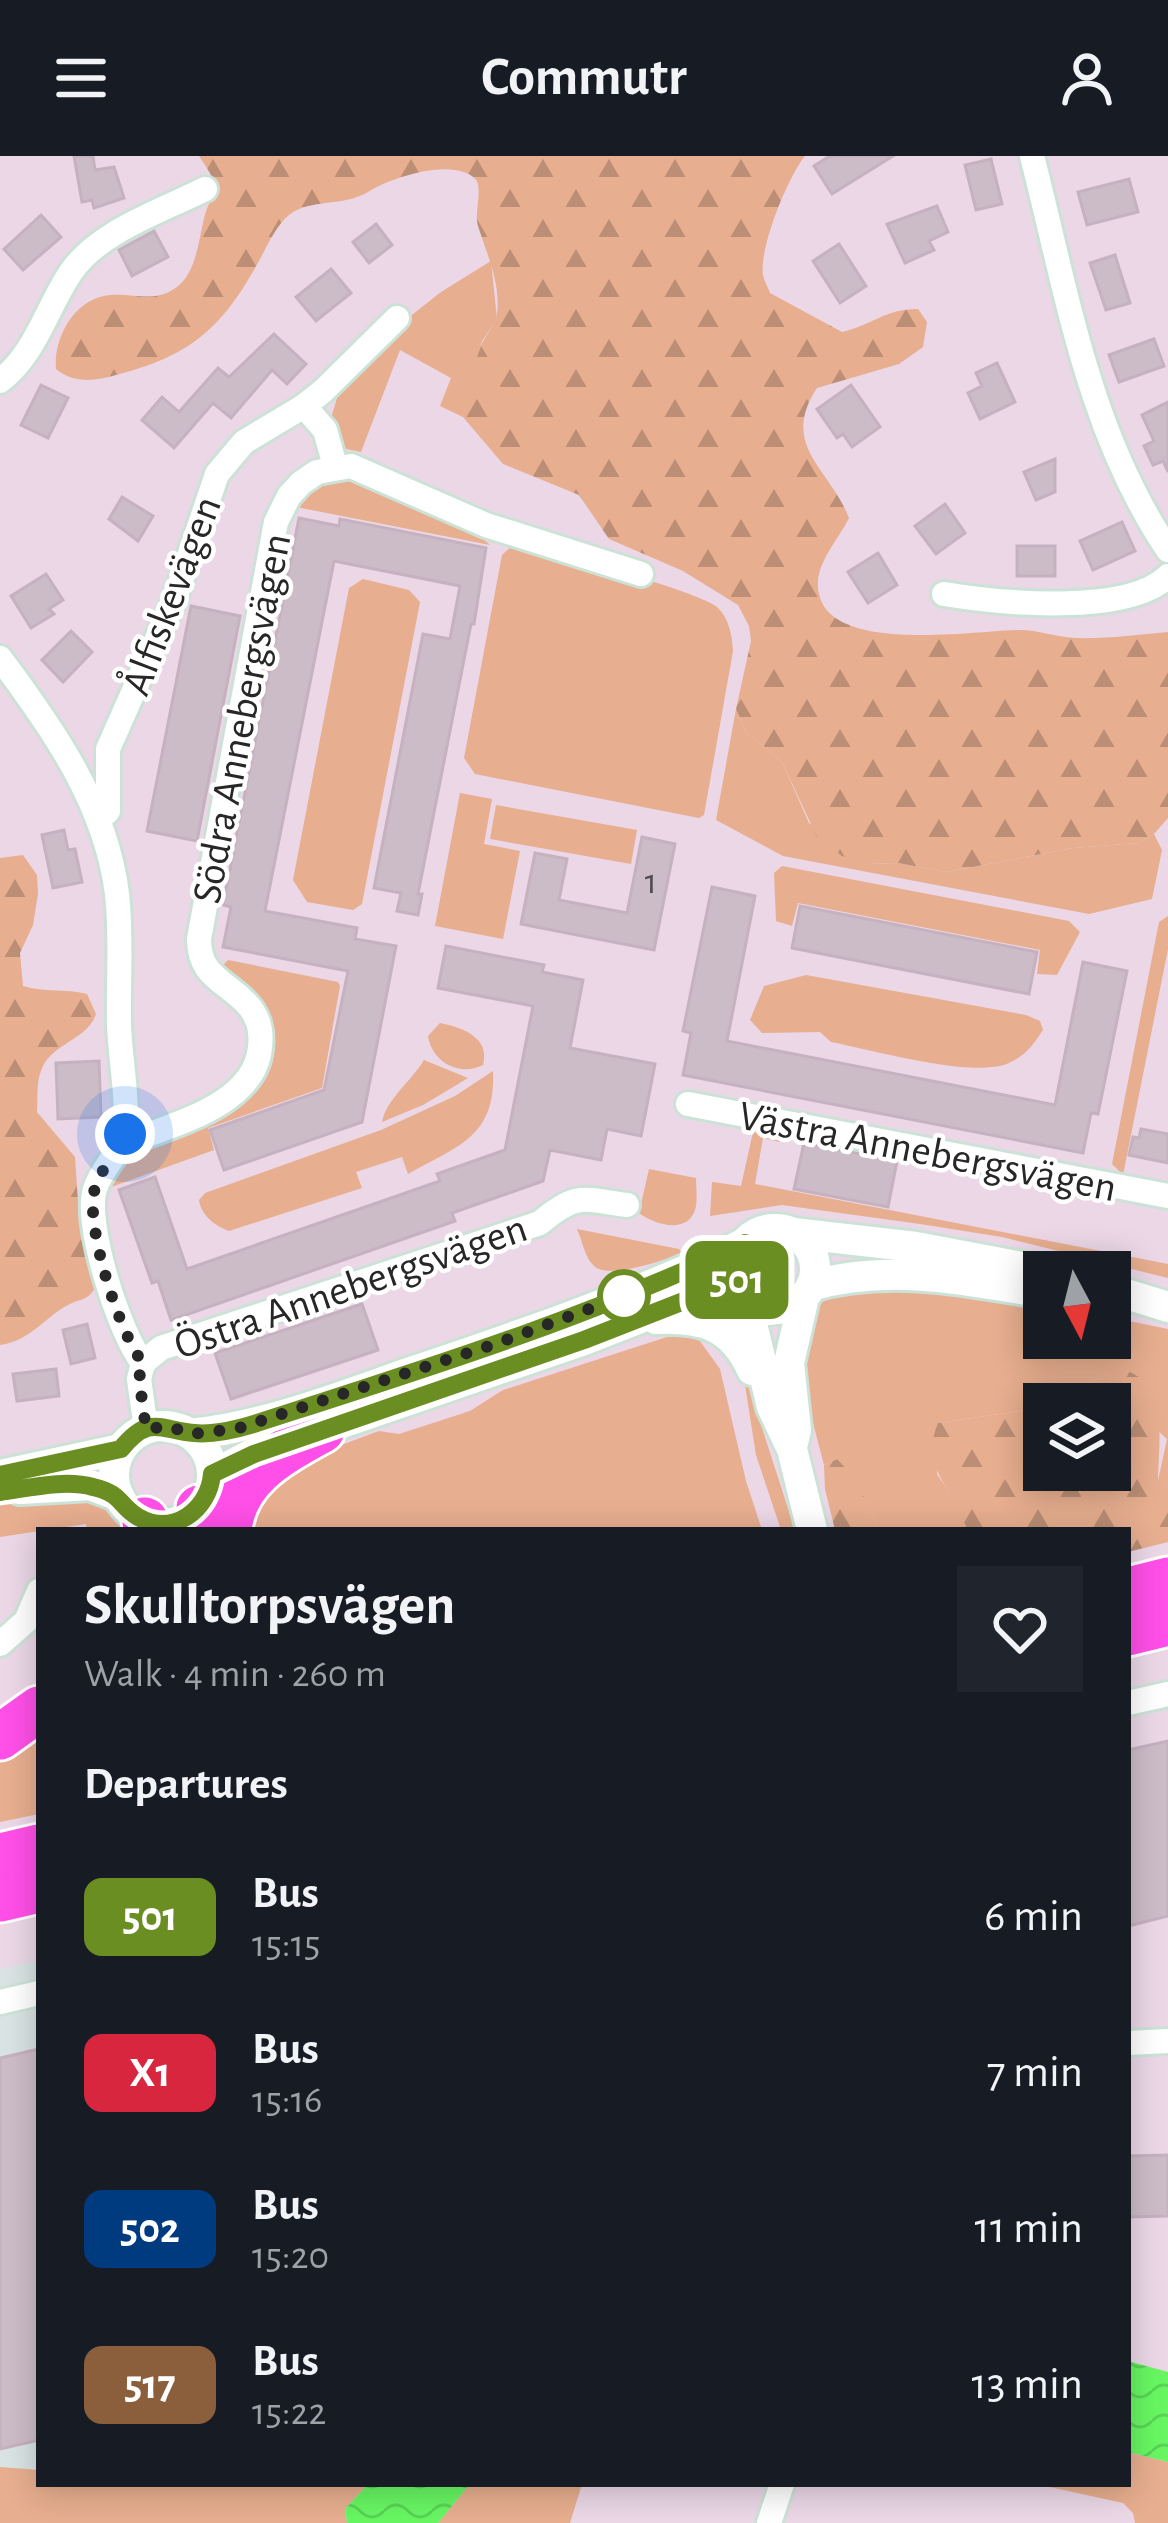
<!DOCTYPE html>
<html lang="en">
<head>
<meta charset="utf-8">
<style>
	body { margin:0; font-family:"Alegreya Sans",sans-serif; background:#20242c; color:#f1f3f6; height:100vh; display:flex; flex-direction:column; font-size:45px; white-space:nowrap }
	* { box-sizing:border-box; margin:0 }
	p { font-size:39px; color:#9ea1a6 }
	.icon { flex:none; width:66px; height:66px; fill:none; stroke:currentColor; stroke-width:2; stroke-linecap:round; stroke-linejoin:round }
	.map { position:relative; flex:1; overflow:hidden }
	.sheet { position:absolute; left:36px; top:1371px; width:1095px; height:960px; display:flex; flex-direction:column; background:#171b24; border-radius:0px; box-shadow:0 6px 30px #0003 }
	.sheet>* { flex:none }
	.badge { padding:0 24px; border-radius:18px; font-size:42px; line-height:78px }
	.needle { width:78px; rotate:173deg }
	.buttons { position:absolute; left:1023px; top:1095px; display:grid; gap:24px }
	.buttons a { display:grid; place-items:center; width:108px; height:108px; border-radius:0px; background:#171b24; box-shadow:0 6px 30px #0003; font-size:60px }
	.you { position:absolute; width:60px; height:60px; margin:-30px; border:9px solid #fff; border-radius:50%; background:#1a73e8; box-shadow:0 0 0 18px #1a73e833 }
	.map>.badge { position:absolute; translate:-50% -50%; box-shadow:0 0 0 6px #fff }
	h2 { padding:0 48px; font-size:45px; line-height:108px }
	.round { display:grid; place-items:center; flex:none; width:126px; height:126px; border-radius:0px; background:#20242c }
	.summary { display:flex; align-items:center; justify-content:space-between; height:204px; padding:0 48px }
	h1 { font-size:57px; font-weight:700; line-height:90px }
	ul { padding:0; list-style:none }
	li { display:flex; align-items:center; gap:36px; height:156px; padding:0 48px }
	li div { flex:1 }
	li b { display:block; font-size:45px }
	li em { font-style:normal }
	li .badge { min-width:132px; font-weight:700; text-align:center }
	header { display:flex; justify-content:space-between; align-items:center; height:156px; padding:0 48px; background:#171b24; font-size:54px; font-weight:700 }
	.map>svg:first-child { display:block }
	.industrial { fill:#d9e3e3 }
	.green { fill:#e7ae8f }
	.forest { fill:url(#forest-firs); fill-rule:evenodd }
	.water { fill:url(#water-waves) }
	.building { fill:#ccbcc8; stroke:#c6b1bf; stroke-width:3 }
	.lines { fill:none; stroke-linecap:round; stroke-linejoin:round }
	.minor-casing { stroke:#cde2d7; stroke-width:30 }
	.tertiary-casing { stroke:#cde2d7; stroke-width:36 }
	.motorway-casing { stroke:#fff; stroke-width:51 }
	.minor { stroke:#fff; stroke-width:24 }
	.tertiary { stroke:#fff; stroke-width:30 }
	.motorway { stroke:#ff4fe8; stroke-width:45 }
	.line-casing { stroke:#fff; stroke-width:27 }
	.line { stroke:#6b8e23; stroke-width:18 }
	.walk { stroke:#272727; stroke-width:12; stroke-dasharray:0 21.6 }
	.stop-dot { fill:#fff; stroke:#6b8e23; stroke-width:6 }
	.labels { text-anchor:middle; stroke-width:9; stroke-linejoin:round; paint-order:stroke }
	.number-label { font-size:36px; fill:#504c4f }
	.street-label { font-size:42px; fill:#272727; stroke:#fff }
</style>
</head>
<body>
<header><svg class="icon" aria-label="menu" viewBox="0 0 24 24"><path d="M4 6h16M4 12h16M4 18h16"/></svg>Commutr<svg class="icon" aria-label="person" viewBox="0 0 24 24"><circle cx="12" cy="8" r="4"/><path d="M4 21q1-7 8-7t8 7"/></svg></header>
<div class="map">
<svg width="1168" height="2367" viewBox="0 0 1168 2367">
	<defs>
		<pattern id="forest-firs" width="22" height="20" patternUnits="userSpaceOnUse" patternTransform="scale(3)"><rect width="22" height="20" fill="#e7ae8f"/><path d="M5 1l3.5 6h-7zM16 11l3.5 6h-7z" fill="#bb8e75"/></pattern>
		<pattern id="water-waves" width="16" height="10" patternUnits="userSpaceOnUse" patternTransform="scale(3)"><rect width="16" height="10" fill="#67f662"/><path d="M0 5q4-4 8 0t8 0" fill="none" stroke="#59d355"/></pattern>
	</defs>
	<rect width="100%" height="100%" fill="#ebd7e6"/>
	<polygon class="industrial" points="39,1804 39,2314 0,2311 0,1813"/>
	<g class="green">
		<polygon points="491,105 497,163 482,185 463,261 440,250 451,222 400,194 361,296 342,292 330,266 342,225 408,162 441,136"/>
		<path d="M346,323H366L473,374L490,389L296,351C311,332 323,327 346,323Z"/>
		<path d="M512,390C541,392 700,435 718,452C729,463 732,479 733,495L704,659L699,662L475,618L464,602L502,399Z"/>
		<polygon points="363,423 409,434 420,446 362,748 353,754 307,746 293,724 349,432"/>
		<polygon points="736,553 746,576 782,606 809,667 867,708 898,707 946,716 1073,692 1138,687 1154,678 1162,694 1152,743 1089,758 783,700 716,664"/>
		<polygon points="460,637 492,643 484,688 520,695 503,783 435,770"/>
		<polygon points="496,649 637,674 631,708 490,683"/>
		<polygon points="782,710 1069,765 1080,776 1057,819 1037,818 1040,794 798,747 792,770 776,765 774,717"/>
		<polygon points="1168,760 1168,793 1123,1019 1112,1008 1159,766"/>
		<path d="M228,804L338,826L340,830L322,932L208,972L214,994L103,1034C108,1025 114,1010 121,1002C129,995 145,991 155,987C204,968 272,953 275,890C277,849 253,831 223,809Z"/>
		<path d="M806,819L1026,859L1040,865L1043,874C1033,889 1026,899 1009,907C973,923 873,894 831,886L820,876L762,877L750,864L764,830Z"/>
		<path d="M440,867C463,872 490,881 483,909C459,921 432,906 428,880Z"/>
		<path d="M424,904L468,922L423,949L382,966C387,942 411,926 424,904Z"/>
		<path d="M493,915C496,981 458,990 408,1018L402,1001L356,1016L362,1032L229,1075C215,1070 201,1059 199,1044L205,1037L381,974L455,940Z"/>
		<polygon points="753,976 780,980 780,986 763,982 755,1028 1168,1108 1168,1122 1002,1081 920,1068 782,1049 710,1060 712,1026 741,1030"/>
		<path d="M649,1013L696,1022C696,1031 698,1046 695,1054C687,1079 653,1068 639,1057Z"/>
		<path d="M577,1073L679,1093L682,1097C664,1104 609,1124 594,1110C585,1102 582,1084 577,1073Z"/>
		<polygon points="864,1130 934,1133 1044,1147 1044,1182 1110,1182 1110,1161 1168,1173 1168,1331 1158,1325 1167,1283 1100,1222 1020,1255 938,1267 937,1318 962,1356 967,1374 880,1374 854,1322 837,1303 824,1309 801,1221 815,1148 831,1136"/>
		<polygon points="667,1181 697,1181 720,1213 746,1325 762,1374 234,1374 274,1314 379,1275 399,1278 470,1255 503,1234"/>
		<polygon points="742,1210 795,1374 781,1374 756,1299"/>
		<polygon points="61,1338 111,1349 132,1374 87,1374 86,1368 0,1381 0,1346"/>
		<polygon points="39,1573 39,1658 0,1666 0,1598"/>
		<polygon points="1128,2296 1168,2306 1168,2367 1135,2367 1133,2357 1123,2347 1036,2328 1128,2328"/>
		<polygon points="0,2311 39,2314 39,2328 368,2328 345,2353 347,2367 0,2367"/>
		<polygon points="470,2328 582,2328 570,2367 438,2367"/>
	</g>
	<g class="forest">
		<path d="M199,0H805C788,21 759,91 763,119C764,125 768,131 770,137L842,176C873,169 884,153 918,153L927,166L923,191L899,208L817,232C779,290 830,312 849,362C838,385 812,410 819,438C832,499 978,474 1019,474C1038,474 1056,481 1075,482C1105,483 1137,479 1168,476V662L1154,678L1138,687L1073,692L946,716L898,707L867,708L842,700L817,681L782,606L746,576L736,553L751,485L749,470L738,449L683,415L609,383L579,339L503,308L463,261C468,238 472,213 481,190C485,179 495,170 497,158C501,127 487,99 478,70C474,56 482,39 477,25C458,0 393,20 368,36C344,51 311,42 289,59C275,70 264,97 255,112C219,176 186,201 116,219C95,225 74,228 56,213C53,182 75,141 111,139C133,137 153,147 174,133C195,120 198,89 203,67C211,29 227,41 199,0Z"/>
		<path d="M23,699L37,719L38,738L33,769L20,797L23,830C44,837 65,832 87,838L96,858C87,885 50,887 41,915C36,927 38,944 37,956L75,1001L78,1045L95,1132C87,1145 82,1142 70,1148C44,1161 31,1185 0,1189V702Z"/>
		<path d="M1128,1215C1168,1233 1159,1280 1158,1324L1168,1331V1386L1128,1396V1374H967C955,1333 919,1313 938,1267L1020,1255L1100,1222ZM1110,1248V1314H1044V1248Z"/>
		<polygon points="837,1303 855,1322 880,1374 835,1374 825,1333 824,1309"/>
	</g>
	<g class="water">
		<polygon points="1128,2205 1168,2216 1168,2306 1128,2296"/>
		<polygon points="368,2328 470,2328 438,2367 347,2367 345,2353"/>
	</g>
	<g class="building">
		<polygon points="74,0 93,0 95,14 114,11 124,42 94,52 92,44 82,46"/>
		<polygon points="830,0 893,0 832,38 814,10"/>
		<polygon points="991,3 1002,48 976,54 965,9"/>
		<polygon points="1129,23 1138,56 1087,69 1078,36"/>
		<polygon points="937,50 948,76 929,85 934,94 905,107 887,68"/>
		<polygon points="41,59 61,81 23,114 4,93"/>
		<polygon points="376,68 392,89 369,107 353,86"/>
		<polygon points="154,75 168,101 132,120 119,94"/>
		<polygon points="839,88 866,130 840,147 813,105"/>
		<polygon points="1115,99 1130,147 1106,154 1090,107"/>
		<polygon points="331,113 351,137 316,165 296,141"/>
		<polygon points="274,178 306,208 287,228 272,214 231,262 213,247 174,292 142,264 162,241 179,256 218,212 229,221"/>
		<polygon points="1154,183 1164,210 1119,226 1109,199"/>
		<polygon points="997,207 1015,246 980,263 968,237 982,230 976,217"/>
		<polygon points="41,229 68,242 48,282 21,269"/>
		<polygon points="851,229 880,271 852,291 843,278 837,282 817,253"/>
		<polygon points="1168,246 1168,316 1163,305 1153,309 1144,290 1154,285 1142,259"/>
		<polygon points="1055,303 1055,336 1036,344 1024,316"/>
		<polygon points="122,341 153,360 138,385 109,363"/>
		<polygon points="945,348 965,377 936,398 915,370"/>
		<polygon points="299,362 339,370 340,363 486,392 474,468 471,468 418,738 422,738 418,759 397,755 401,737 374,732 423,478 450,483 460,430 334,405 265,755 357,772 355,783 396,790 362,966 224,1014 210,974 324,934 348,815 223,791 231,751 223,749"/>
		<polygon points="1122,366 1135,395 1093,414 1080,385"/>
		<rect x="1017" y="390" width="38" height="30"/>
		<polygon points="878,397 897,429 868,447 848,416"/>
		<polygon points="46,418 63,444 49,453 54,458 31,472 11,440"/>
		<polygon points="191,450 240,460 197,685 147,675"/>
		<polygon points="71,475 92,496 63,526 42,504"/>
		<polygon points="64,674 68,694 75,693 82,726 53,732 42,679"/>
		<polygon points="642,681 675,688 654,794 521,768 535,697 567,703 559,744 627,757"/>
		<polygon points="712,731 755,740 727,885 1055,949 1083,806 1127,815 1098,958 1091,957 1083,997 683,919 691,877 683,875"/>
		<polygon points="800,750 1037,796 1029,838 792,792"/>
		<polygon points="446,790 544,809 542,816 583,824 570,892 655,908 641,980 607,973 601,1004 550,994 543,1025 452,1057 455,1065 171,1164 158,1125 152,1127 119,1034 155,1021 187,1113 440,1025 437,1018 505,994 533,850 438,832"/>
		<polygon points="99,905 101,961 58,963 56,907"/>
		<polygon points="1141,973 1168,978 1168,1007 1129,999 1133,981 1139,982"/>
		<polygon points="804,987 897,1005 888,1051 794,1033"/>
		<polygon points="362,1148 378,1194 231,1243 215,1197"/>
		<polygon points="87,1168 95,1202 71,1208 63,1174"/>
		<polygon points="56,1213 59,1240 17,1245 13,1218"/>
		<polygon points="1168,1585 1168,1760 1128,1770 1128,1594"/>
		<polygon points="39,1893 39,2284 0,2293 0,1902"/>
		<polygon points="1168,1999 1168,2060 1128,2061 1128,2000"/>
	</g>
	<g class="lines">
		<g class="minor-casing">
			<g id="minor">
				<path d="M1032,0C1067,136 1088,275 1168,394"/>
				<path d="M0,225C37,196 46,153 71,116C99,75 162,55 205,33"/>
				<polyline points="304,250 325,274 335,310"/>
				<path d="M944,438C999,447 1127,460 1168,420"/>
				<path d="M0,502C53,573 106,648 117,738C122,781 118,824 119,867C120,901 127,935 126,968C126,993 102,1010 95,1033C84,1068 120,1179 143,1207L139,1223L146,1273"/>
				<polyline points="98,664 108,655 108,593 175,442 217,318 244,286 304,250 323,235 397,162"/>
				<polyline points="688,948 1168,1040"/>
				<path d="M121,989C168,969 255,951 260,891C262,875 258,859 246,847C224,824 199,820 199,783L276,366L289,340L301,327L317,316L351,310L486,369L641,418"/>
				<path d="M143,1207L161,1192L540,1067C576,1036 583,1043 627,1049"/>
				<polyline points="0,1488 26,1465 39,1435"/>
				<polyline points="1128,1547 1168,1538"/>
				<polyline points="0,1846 39,1837"/>
				<polyline points="1128,1887 1168,1885"/>
				<polyline points="769,2367 782,2328"/>
			</g>
		</g>
		<g class="tertiary-casing">
			<g id="tertiary">
				<circle cx="775" cy="1113" r="40"/>
				<polyline points="793,1077 916,1091 1048,1116"/>
				<path d="M811,1130C886,1107 968,1124 1044,1137"/>
				<polyline points="1110,1133 1168,1151"/>
				<polyline points="745,1139 772,1251 792,1293 812,1374"/>
				<path d="M656,1163C702,1161 732,1169 752,1214"/>
				<circle cx="163" cy="1319" r="49"/>
				<path d="M190,1278C266,1270 339,1241 411,1216C524,1178 637,1139 745,1087"/>
				<polyline points="793,1287 796,1274 789,1207 804,1141"/>
				<polyline points="0,1319 121,1293"/>
				<polyline points="212,1319 254,1297 584,1184 689,1143 743,1137"/>
				<polyline points="20,1333 90,1329 119,1340"/>
			</g>
		</g>
		<g class="motorway-casing">
			<g id="motorway">
				<polyline points="145,1364 146,1374"/>
				<polyline points="197,1374 199,1352"/>
				<path d="M229,1374C234,1321 279,1298 322,1274"/>
				<polyline points="1128,1434 1168,1424"/>
				<polyline points="1128,1477 1168,1467"/>
				<polyline points="0,1581 39,1553"/>
				<polyline points="0,1700 39,1691"/>
				<polyline points="0,1743 39,1734"/>
			</g>
		</g>
		<use href="#minor" class="minor"/>
		<use href="#tertiary" class="tertiary"/>
		<use href="#motorway" class="motorway"/>
	</g>
	<g class="lines">
		<g class="line-casing">
			<path id="line" d="M0,1319L121,1293C150,1257 161,1275 194,1277C214,1279 238,1273 257,1267C421,1214 589,1162 745,1087L735,1115L743,1137L689,1143L584,1184L254,1298L212,1318C209,1354 173,1381 138,1361C118,1349 123,1338 93,1331C65,1323 29,1332 0,1336"/>
		</g>
		<use href="#line" class="line"/>
		<path class="walk" d="M125,978C116,998 99,1015 94,1036C86,1072 120,1179 143,1207L139,1222L146,1273L169,1270L190,1278L236,1273L495,1188L624,1140"/>
	</g>
	<circle class="stop-dot" cx="624" cy="1140" r="24"/>
	<g class="labels">
		<g class="number-label">
			<text x="651" y="737">1</text>
		</g>
		<g class="street-label">
			<text transform="translate(170 439) rotate(-69)" y="15">Ålfiskevägen</text>
			<text transform="translate(240 562) rotate(-79)" y="15">Södra Annebergsvägen</text>
			<text transform="translate(928 994) rotate(11)" y="15">Västra Annebergsvägen</text>
			<text transform="translate(350 1129) rotate(-19)" y="15">Östra Annebergsvägen</text>
		</g>
	</g>
</svg>
<div class="buttons">
<a><svg class="needle" viewBox="-14 -14 28 28"><path d="M0-13l5 13h-10z" fill="#e53935"/><path d="M0 13l5-13h-10z" fill="#9ea1a6"/></svg></a>
<a><svg class="icon" aria-label="layers" viewBox="0 0 24 24"><path d="M12 4l9 5-9 5-9-5zM3 14l9 5 9-5"/></svg></a>
</div>
<div class="you" style="left:125px;top:978px"></div>
<b class="badge" style="left:737px;top:1124px;background:#6b8e23;color:#fff">501</b>
<section class="sheet">
<div class="summary"><div><h1>Skulltorpsvägen</h1><p>Walk · 4 min · 260 m</p></div><a class="round"><svg class="icon" aria-label="heart" viewBox="0 0 24 24"><path d="M12 20l-8-8c-3-5 5-10 8-4 3-6 11-1 8 4z"/></svg></a></div>
<h2>Departures</h2>
<ul>
<li><span class="badge" style="background:#6b8e23;color:#fff">501</span><div><b>Bus</b><p>15:15</p></div><em>6 min</em></li>
<li><span class="badge" style="background:#d7263d;color:#fff">X1</span><div><b>Bus</b><p>15:16</p></div><em>7 min</em></li>
<li><span class="badge" style="background:#003b80;color:#fff">502</span><div><b>Bus</b><p>15:20</p></div><em>11 min</em></li>
<li><span class="badge" style="background:#8b5e3c;color:#fff">517</span><div><b>Bus</b><p>15:22</p></div><em>13 min</em></li>
</ul>
</section>
</div>
</body>
</html>
